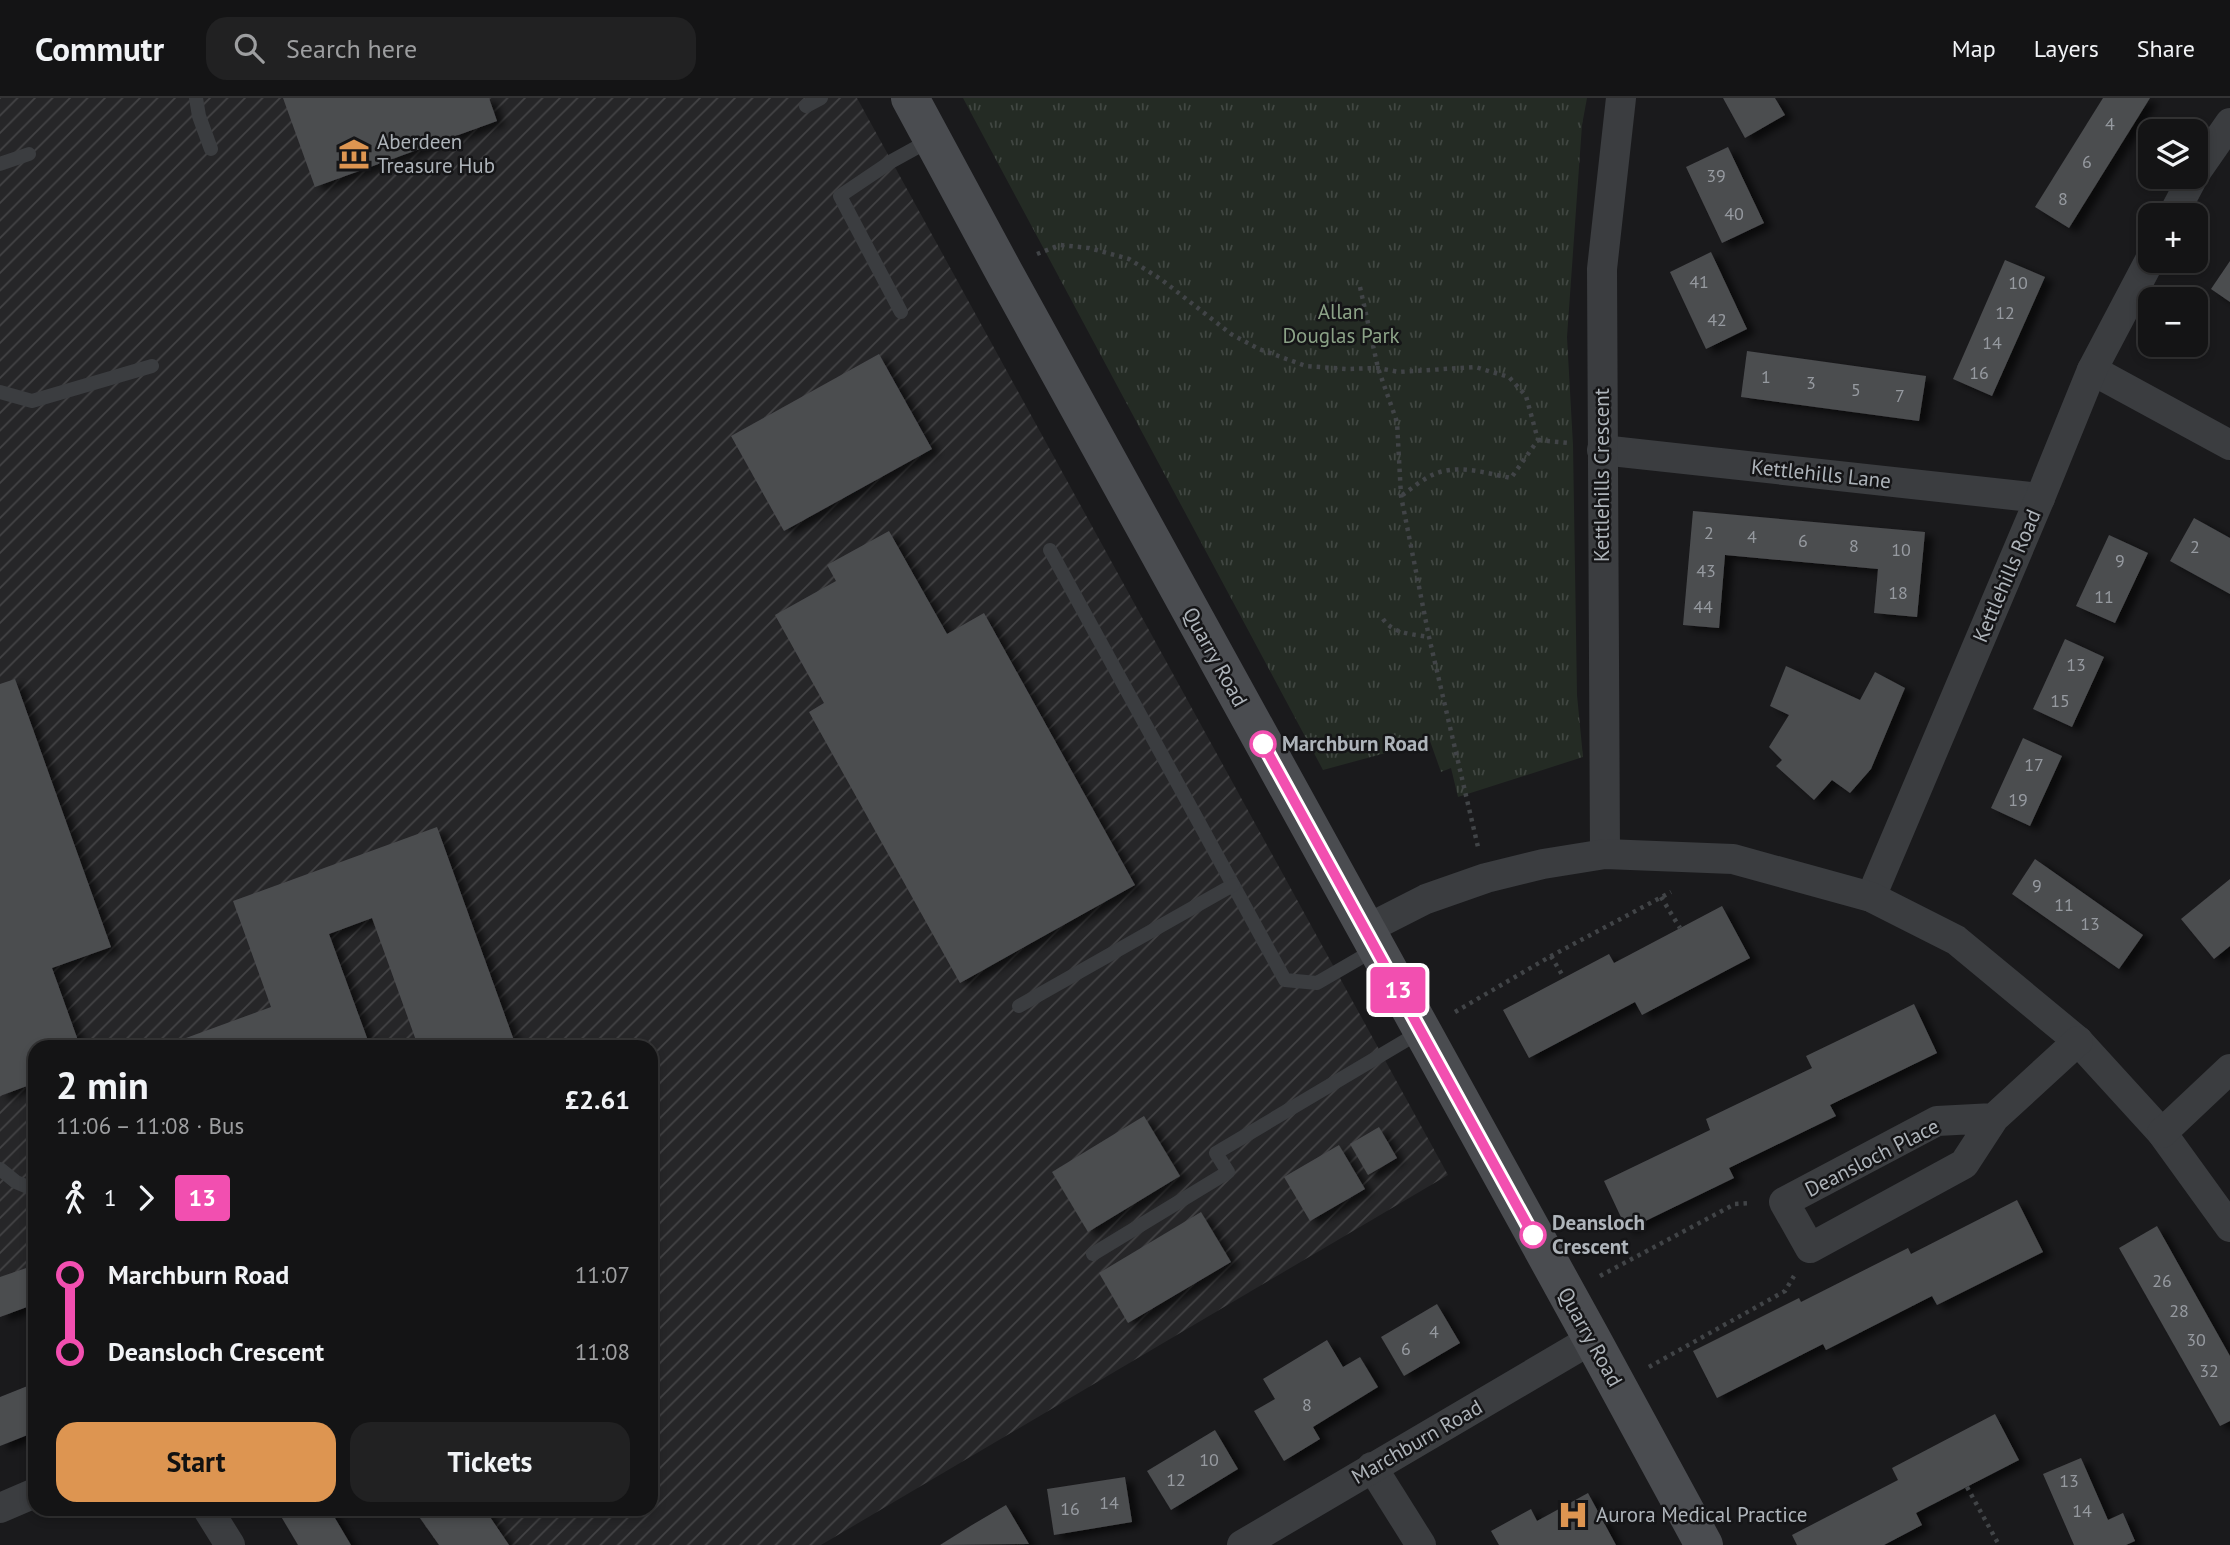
<!DOCTYPE html>
<html lang="en">
<head>
<meta charset="utf-8">
<style>
	body { margin:0; font-family:"PT Sans",sans-serif; background:#212122; color:#f1f3f6; height:100vh; display:flex; flex-direction:column; font-size:26px; white-space:nowrap }
	* { box-sizing:border-box; margin:0 }
	p { font-size:23px; color:#9d9ea0 }
	.icon { flex:none; width:38px; height:38px; fill:none; stroke:currentColor; stroke-width:2; stroke-linecap:round; stroke-linejoin:round }
	.map { position:relative; flex:1; overflow:hidden }
	.side { position:absolute; left:28px; top:942px; width:630px; height:476px; display:flex; flex-direction:column; background:#141415; border-radius:21px; box-shadow:0 4px 10px #0003,0 0 0 2px #333334 }
	.side>* { flex:none }
	.badge { padding:0 14px; border-radius:5px; font-size:24px; line-height:46px }
	.buttons { position:absolute; left:2138px; top:21px; display:grid; gap:14px }
	.buttons a { display:grid; place-items:center; width:70px; height:70px; border-radius:14px; background:#141415; box-shadow:0 4px 10px #0003,0 0 0 2px #333334; font-size:35px }
	.map>.badge { position:absolute; translate:-50% -50%; box-shadow:0 0 0 4px #fff }
	.legs { display:flex; align-items:center; gap:10px; height:77px; padding:0 28px; font-size:23px }
	.legs p { margin-inline-start:auto }
	.summary { display:flex; align-items:center; justify-content:space-between; height:119px; padding:0 28px }
	h1 { font-size:38px; font-weight:700; line-height:52px }
	.button { display:flex; gap:14px; margin-top:auto; padding:14px 28px }
	.button a { flex:1; height:80px; border-radius:21px; background:#dd9551; color:#111; font-size:28px; font-weight:700; line-height:80px; text-align:center }
	.button a+a { background:#212122; color:#f1f3f6 }
	ul { padding:0 28px; list-style:none }
	li { display:flex; align-items:center; gap:24px; height:77px; font-size:26px }
	li i { display:grid; place-items:center; width:10px; height:100%; margin:0 9px; background:currentColor }
	li i::after { content:''; width:18px; height:18px; margin:-9px; border:5px solid; border-radius:50%; background:#141415 }
	li p { margin-inline-start:auto }
	li:first-child i { background:linear-gradient(#0000 50%,currentColor 0) }
	li:last-child i { background:linear-gradient(currentColor 50%,#0000 0) }
	header { display:flex; align-items:center; gap:42px; box-sizing:border-box; height:98px; padding:0 35px; background:#141415; border-bottom:2px solid #333334 }
	header strong { font-size:33px }
	nav { display:flex; gap:38px; margin-inline-start:auto; font-size:24px }
	.search { width:490px; height:63px; background:#212122; display:flex; align-items:center; gap:18px; box-sizing:border-box; padding:0 24px; border-radius:21px; color:#9d9ea0; font-size:26px }
	.map>svg:first-child { display:block }
	.industrial { fill:url(#industrial-furrows) }
	.park { fill:url(#park-tufts) }
	.building { fill:#4c4d50; filter:url(#shadow) }
	.lines { fill:none; stroke-linecap:round; stroke-linejoin:round }
	.path { stroke:#414447; stroke-width:4.5; stroke-dasharray:3.5 5; stroke-linecap:butt }
	.lane { stroke:#3b3d40; stroke-width:14 }
	.street { stroke:#3b3d40; stroke-width:30 }
	.secondary { stroke:#4a4c50; stroke-width:38 }
	.line-1-casing { stroke:#fff; stroke-width:16 }
	.line-1 { stroke:#f24fb0; stroke-width:10 }
	.stop-1-dot { fill:#fff; stroke:#f24fb0; stroke-width:3.5 }
	.labels { text-anchor:middle; stroke-width:5; stroke-linejoin:round; paint-order:stroke }
	.number-label { font-size:18px; fill:#969aa0 }
	.poi-label { font-size:21px; fill:#aeb4ba; stroke:#151517; text-anchor:start }
	.park-label { font-size:21px; fill:#8ba287; stroke:#151517 }
	.street-label { font-size:21px; fill:#aeb4ba; stroke:#151517 }
	.stop-label { font-size:21px; font-weight:bold; fill:#aeb4ba; stroke:#151517; text-anchor:start }
</style>
</head>
<body>
<header>
<strong>Commutr</strong>
<div class="search"><svg class="icon" aria-label="search" viewBox="0 0 24 24"><circle cx="10" cy="10" r="6"/><path d="M15 15l6 6"/></svg>Search here</div>
<nav><a>Map</a><a>Layers</a><a>Share</a></nav>
</header>
<div class="map">
<svg width="2230" height="1447" viewBox="0 0 2230 1447">
	<defs>
		<pattern id="industrial-furrows" width="10" height="10" patternUnits="userSpaceOnUse" patternTransform="scale(1.75)"><rect width="10" height="10" fill="#262628"/><path d="M-1 1l2-2M0 10L10 0M9 11l2-2" fill="none" stroke="#434345"/></pattern>
		<pattern id="park-tufts" width="24" height="20" patternUnits="userSpaceOnUse" patternTransform="scale(1.75)"><rect width="24" height="20" fill="#242b24"/><path d="M3 7l-1-3M5 7V3M7 7l1-3M15 17l-1-3M17 17v-4M19 17l1-3" fill="none" stroke="#414742"/></pattern>
		<filter id="shadow"><feDropShadow dx="8" dy="4.5" stdDeviation="3.5" flood-color="#0009"/></filter>
	</defs>
	<rect width="100%" height="100%" fill="#1a1a1c"/>
	<polygon class="industrial" points="0,0 857,0 1448,1077 821,1447 439,1447 413,1411 651,1410 651,948 35,948 35,1206 0,1219"/>
	<polygon class="park" points="963,0 1587,0 1582,27 1567,239 1573,347 1577,597 1583,659 1458,699 1451,670 1441,674 1430,643 1323,672"/>
	<g class="building">
		<polygon points="283,0 489,0 497,23 315,89"/>
		<polygon points="1723,0 1775,0 1785,17 1745,40"/>
		<polygon points="2103,0 2150,0 2069,130 2035,109"/>
		<polygon points="1728,49 1764,125 1722,145 1686,69"/>
		<polygon points="1711,154 1747,231 1706,251 1670,174"/>
		<polygon points="2005,162 2045,179 1992,298 1953,281"/>
		<polygon points="2230,163 2230,204 2211,191"/>
		<polygon points="1747,253 1926,278 1919,323 1741,299"/>
		<polygon points="879,256 932,351 784,433 731,338"/>
		<polygon points="1693,413 1925,434 1917,519 1874,515 1878,471 1725,457 1719,530 1683,527"/>
		<polygon points="2194,420 2230,440 2230,496 2170,463"/>
		<polygon points="889,433 947,536 984,515 1135,787 960,885 809,614 824,605 775,517 836,483 827,467"/>
		<polygon points="2109,437 2148,455 2115,525 2076,508"/>
		<polygon points="2065,541 2104,559 2072,629 2033,611"/>
		<polygon points="1786,568 1860,602 1875,574 1905,590 1871,671 1850,695 1832,682 1814,702 1776,668 1782,662 1769,649 1789,617 1770,608"/>
		<polygon points="15,581 111,849 52,870 80,948 35,948 35,985 0,998 0,586"/>
		<polygon points="2023,640 2062,658 2030,728 1991,710"/>
		<polygon points="437,729 516,948 418,948 372,820 329,836 370,948 164,948 271,909 233,803"/>
		<polygon points="2035,761 2143,837 2119,871 2012,796"/>
		<polygon points="2230,781 2230,848 2214,861 2181,821"/>
		<polygon points="1722,808 1750,860 1642,917 1635,904 1529,960 1503,912 1609,856 1614,865"/>
		<polygon points="1914,906 1937,955 1830,1007 1836,1018 1729,1070 1734,1080 1627,1132 1604,1083 1710,1032 1706,1021 1812,970 1806,958"/>
		<polygon points="1144,1018 1180,1078 1088,1134 1052,1074"/>
		<polygon points="1379,1029 1397,1060 1368,1077 1350,1046"/>
		<polygon points="1339,1047 1365,1091 1310,1123 1284,1079"/>
		<polygon points="2017,1102 2043,1154 1937,1207 1932,1198 1826,1252 1823,1246 1717,1300 1693,1253 1799,1200 1801,1204 1908,1150 1911,1156"/>
		<polygon points="1201,1114 1231,1164 1128,1225 1099,1175"/>
		<polygon points="2157,1128 2230,1258 2230,1323 2220,1328 2119,1150"/>
		<polygon points="35,1167 35,1206 0,1219 0,1179"/>
		<polygon points="1437,1206 1460,1245 1404,1278 1381,1239"/>
		<polygon points="1327,1242 1343,1269 1360,1259 1378,1289 1313,1329 1320,1341 1284,1363 1254,1313 1275,1301 1263,1281"/>
		<polygon points="35,1285 35,1334 0,1348 0,1299"/>
		<polygon points="1995,1316 2019,1362 1916,1415 1922,1427 1884,1447 1797,1447 1792,1437 1898,1382 1892,1370"/>
		<polygon points="1215,1332 1238,1371 1171,1412 1147,1373"/>
		<polygon points="2081,1360 2108,1422 2123,1415 2135,1443 2126,1447 2074,1447 2043,1376"/>
		<polygon points="1125,1379 1132,1424 1054,1437 1047,1391"/>
		<polygon points="1588,1395 1616,1447 1499,1447 1491,1433 1531,1411 1537,1423"/>
		<polygon points="1006,1407 1029,1446 940,1447 972,1427"/>
		<polygon points="276,1410 329,1410 351,1447 298,1447"/>
		<polygon points="413,1410 484,1410 509,1447 439,1447"/>
	</g>
	<g class="lines">
		<g class="path">
			<path d="M1037,156L1060,147L1089,150L1129,161L1162,182L1231,236L1259,251L1306,268L1347,271L1378,270L1399,274L1475,269L1509,279L1526,298L1538,342L1511,380C1490,376 1466,368 1444,373C1428,376 1414,389 1401,398"/>
			<polyline points="1360,189 1378,270 1397,324 1401,398 1429,539 1478,749"/>
			<polyline points="1538,342 1569,345"/>
			<path d="M1383,521C1393,536 1413,536 1429,539"/>
			<polyline points="1661,799 1680,830"/>
			<polyline points="1551,858 1564,880"/>
			<polyline points="1455,914 1551,858 1671,794"/>
			<polyline points="1600,1178 1735,1106 1751,1105"/>
			<polyline points="1649,1269 1785,1193 1794,1178"/>
			<polyline points="1967,1389 1999,1447"/>
		</g>
		<g class="lane">
			<polyline points="196,0 199,18 211,51"/>
			<polyline points="806,8 821,0"/>
			<polyline points="0,66 29,56"/>
			<polyline points="901,214 840,98 892,63 932,41"/>
			<polyline points="0,294 32,303 152,268"/>
			<polyline points="1050,452 1285,882 1317,885 1374,852"/>
			<polyline points="1019,908 1233,787"/>
			<polyline points="0,1071 16,1084 35,1092"/>
			<polyline points="1093,1156 1228,1074 1216,1055 1420,934"/>
		</g>
		<g class="street">
			<polyline points="2196,74 2230,25"/>
			<polyline points="2173,117 2193,79"/>
			<polyline points="2092,272 2230,347"/>
			<polyline points="1602,352 2040,400"/>
			<polyline points="1605,756 1602,171 1621,0"/>
			<polyline points="1871,799 2040,400 2092,272 2151,160"/>
			<polyline points="1365,832 1426,801 1486,780 1543,766 1605,756 1733,761 1871,799 1956,842 2078,943 2162,1035 2230,1129"/>
			<polyline points="1994,1020 1937,1023 1784,1104 1810,1150 1964,1066 1994,1020 2078,943"/>
			<polyline points="2162,1035 2230,971"/>
			<polyline points="1372,1369 1421,1447"/>
			<polyline points="0,1410 35,1395"/>
			<polyline points="207,1410 230,1447"/>
			<polyline points="1242,1447 1592,1241"/>
		</g>
		<polyline class="secondary" points="910,0 1004,174 1592,1241 1704,1447"/>
	</g>
	<g class="lines">
		<g class="line-1-casing">
			<polyline id="line-1" points="1263,646 1533,1137"/>
		</g>
		<use href="#line-1" class="line-1"/>
	</g>
	<defs>
		<g id="museum-bare" transform="scale(2.415)"><path d="M0-6L6-3V-2H-6V-3ZM-5-1h2V3h-2ZM-1-1h2V3h-2ZM3-1h2V3H3ZM-6 4H6V6H-6Z" fill="#dd9551" stroke="#151517" stroke-width="2.5" paint-order="stroke"/></g>
		<g id="hospital-bare" transform="scale(2.415)"><path d="M-5-5h3v3.5h4V-5h3V5h-3V1.5h-4V5h-3Z" fill="#dd9551" stroke="#151517" stroke-width="2.5" paint-order="stroke"/></g>
	</defs>
	<g fill-rule="evenodd">
		<use href="#museum-bare" x="354" y="56"/>
		<use href="#hospital-bare" x="1573" y="1417"/>
	</g>
	<g class="stop-1-dot">
		<circle cx="1263" cy="646" r="12"/>
		<circle cx="1533" cy="1137" r="12"/>
	</g>
	<g class="labels">
		<g class="number-label">
			<text x="2110" y="32">4</text>
			<text x="2087" y="70">6</text>
			<text x="1716" y="84">39</text>
			<text x="2063" y="107">8</text>
			<text x="1734" y="122">40</text>
			<text x="1699" y="190">41</text>
			<text x="2018" y="191">10</text>
			<text x="2005" y="221">12</text>
			<text x="1717" y="228">42</text>
			<text x="1992" y="251">14</text>
			<text x="1979" y="281">16</text>
			<text x="1766" y="285">1</text>
			<text x="1811" y="291">3</text>
			<text x="1856" y="298">5</text>
			<text x="1900" y="304">7</text>
			<text x="1709" y="441">2</text>
			<text x="1752" y="445">4</text>
			<text x="1803" y="449">6</text>
			<text x="1854" y="454">8</text>
			<text x="2195" y="455">2</text>
			<text x="1901" y="458">10</text>
			<text x="2120" y="469">9</text>
			<text x="1706" y="479">43</text>
			<text x="1898" y="501">18</text>
			<text x="2104" y="505">11</text>
			<text x="1703" y="515">44</text>
			<text x="2076" y="573">13</text>
			<text x="2060" y="609">15</text>
			<text x="2034" y="673">17</text>
			<text x="2018" y="708">19</text>
			<text x="2037" y="794">9</text>
			<text x="2064" y="813">11</text>
			<text x="2090" y="832">13</text>
			<text x="2162" y="1189">26</text>
			<text x="2179" y="1219">28</text>
			<text x="1434" y="1240">4</text>
			<text x="2196" y="1248">30</text>
			<text x="1406" y="1257">6</text>
			<text x="2209" y="1279">32</text>
			<text x="1307" y="1313">8</text>
			<text x="1209" y="1368">10</text>
			<text x="1176" y="1388">12</text>
			<text x="2069" y="1389">13</text>
			<text x="1109" y="1411">14</text>
			<text x="1070" y="1417">16</text>
			<text x="2082" y="1419">14</text>
		</g>
		<g class="poi-label">
			<text x="377" y="51">Aberdeen<tspan x="377" dy="24">Treasure Hub</tspan></text>
			<text x="1596" y="1424">Aurora Medical Practice</text>
		</g>
		<g class="park-label">
			<text x="1341" y="221">Allan<tspan x="1341" dy="24">Douglas Park</tspan></text>
		</g>
		<g class="street-label">
			<text transform="translate(1821 376) rotate(6)" y="7">Kettlehills Lane</text>
			<text transform="translate(1602 377) rotate(-90)" y="7">Kettlehills Crescent</text>
			<text transform="translate(2007 478) rotate(-67)" y="7">Kettlehills Road</text>
			<text transform="translate(1215 559) rotate(61)" y="7">Quarry Road</text>
			<text transform="translate(1872 1060) rotate(-27)" y="7">Deansloch Place</text>
			<text transform="translate(1590 1239) rotate(61)" y="7">Quarry Road</text>
			<text transform="translate(1417 1344) rotate(-30)" y="7">Marchburn Road</text>
		</g>
		<g class="stop-label">
			<text x="1282" y="653">Marchburn Road</text>
			<text x="1552" y="1132">Deansloch<tspan x="1552" dy="24">Crescent</tspan></text>
		</g>
	</g>
</svg>
<div class="buttons">
<a><svg class="icon" aria-label="layers" viewBox="0 0 24 24"><path d="M12 4l9 5-9 5-9-5zM3 14l9 5 9-5"/></svg></a>
<a>+</a>
<a>−</a>
</div>
<b class="badge" style="left:1398px;top:892px;background:#f24fb0;color:#fff">13</b>
<section class="side">
<div class="summary"><div><h1>2 min</h1><p>11:06 – 11:08 · Bus</p></div><b>£2.61</b></div>
<div class="legs"><svg class="icon" aria-label="walk" viewBox="0 0 24 24"><circle cx="13" cy="4" r="2"/><path d="M13 8l-2 6 4 7M11 14l-3 7M7 12l3-4h3l4 4"/></svg>1<svg class="icon" aria-label="forward" viewBox="0 0 24 24"><path d="M9 5l7 7-7 7"/></svg><b class="badge" style="background:#f24fb0;color:#fff">13</b></div>
<ul>
<li><i style="color:#f24fb0"></i><b>Marchburn Road</b><p>11:07</p></li>
<li><i style="color:#f24fb0"></i><b>Deansloch Crescent</b><p>11:08</p></li>
</ul>
<div class="button"><a>Start</a><a>Tickets</a></div>
</section>
</div>
</body>
</html>
